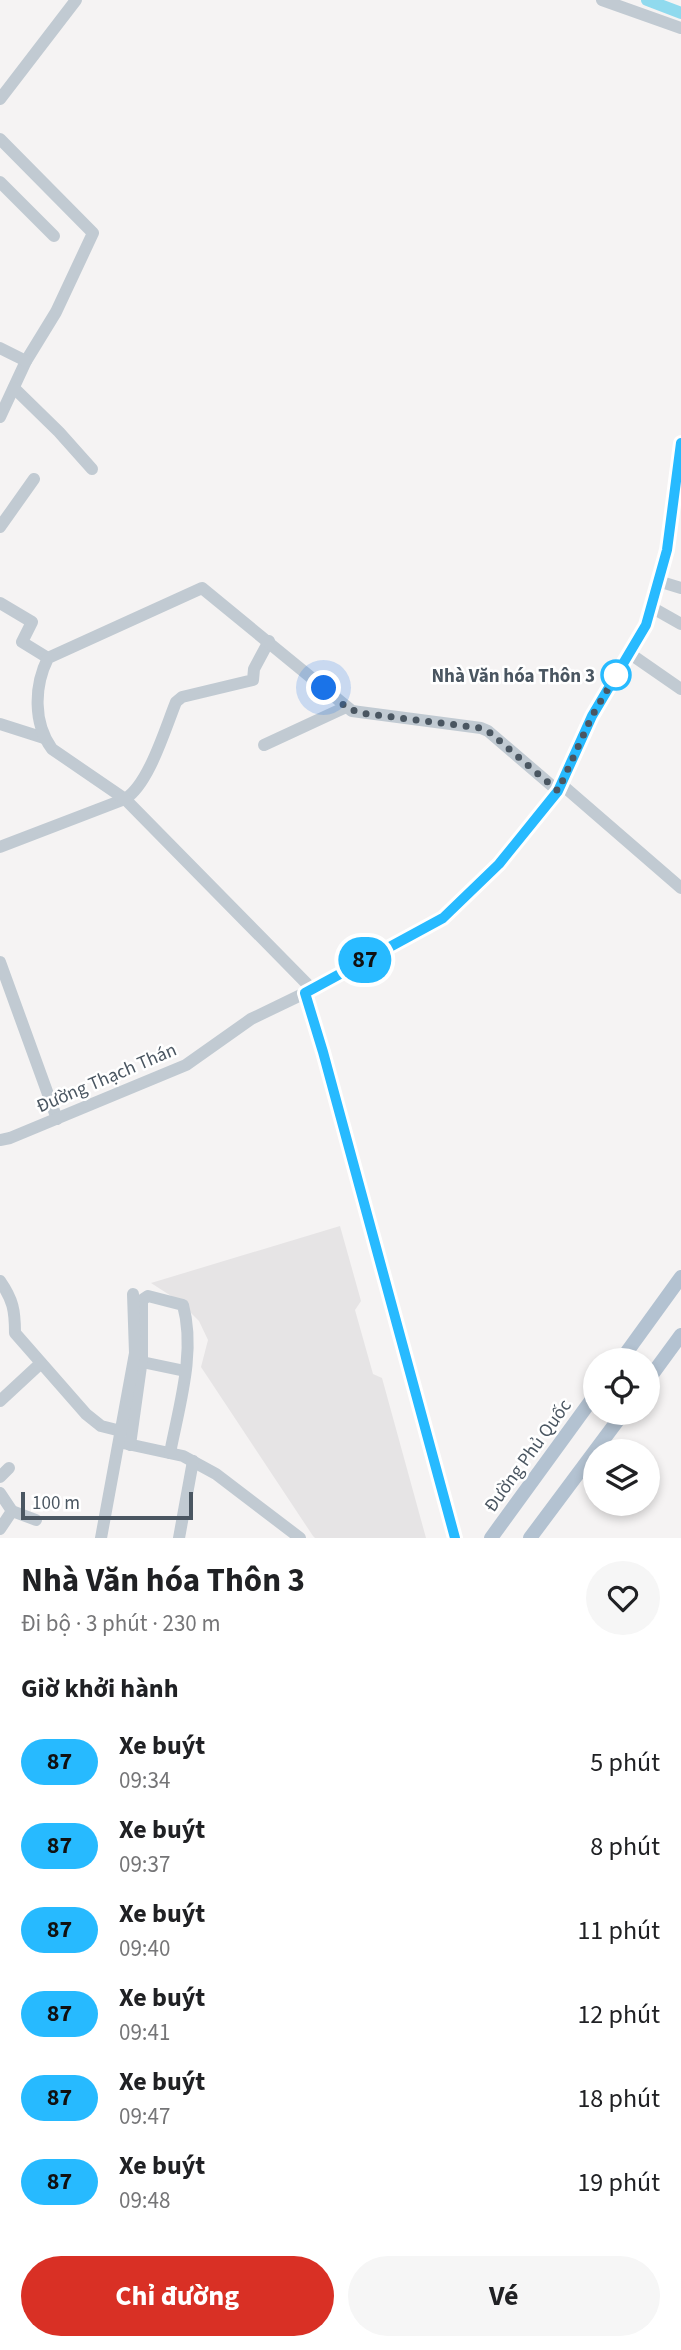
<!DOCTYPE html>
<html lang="vi">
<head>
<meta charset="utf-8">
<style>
	body { margin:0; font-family:"Source Sans 3",sans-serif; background:#f6f6f6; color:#202124; height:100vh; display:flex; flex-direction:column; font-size:26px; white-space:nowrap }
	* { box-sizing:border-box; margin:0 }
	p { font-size:23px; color:#757577 }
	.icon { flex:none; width:38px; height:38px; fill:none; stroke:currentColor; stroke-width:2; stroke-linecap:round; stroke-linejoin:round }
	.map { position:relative; height:1538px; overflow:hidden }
	.sheet { display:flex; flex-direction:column; background:#fff; flex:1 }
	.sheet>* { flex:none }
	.badge { padding:0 14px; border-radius:23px; font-size:24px; line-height:46px }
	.fabs { position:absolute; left:583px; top:1348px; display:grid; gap:14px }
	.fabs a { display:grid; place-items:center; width:77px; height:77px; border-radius:50%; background:#fff; box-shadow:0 4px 10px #0003; font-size:35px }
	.scale { position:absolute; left:21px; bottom:18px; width:172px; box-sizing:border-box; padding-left:7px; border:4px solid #4a5661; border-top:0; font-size:19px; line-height:24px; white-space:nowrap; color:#4a5661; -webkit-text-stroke:5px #fff; paint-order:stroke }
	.you { position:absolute; width:35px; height:35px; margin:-18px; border:5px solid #fff; border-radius:50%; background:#1a73e8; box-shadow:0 0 0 10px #1a73e833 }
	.map>.badge { position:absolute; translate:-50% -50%; box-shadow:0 0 0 4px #fff }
	h2 { padding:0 21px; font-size:26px; line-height:63px }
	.round { display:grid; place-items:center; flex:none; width:74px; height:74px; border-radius:37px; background:#f6f6f6 }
	.head { display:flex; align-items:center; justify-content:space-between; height:119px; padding:0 21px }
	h1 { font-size:33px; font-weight:700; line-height:52px }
	.primary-button { display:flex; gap:14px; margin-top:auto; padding:14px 21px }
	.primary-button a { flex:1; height:80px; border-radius:42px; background:#d93025; color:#fff; font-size:28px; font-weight:700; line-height:80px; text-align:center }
	.primary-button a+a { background:#f6f6f6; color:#202124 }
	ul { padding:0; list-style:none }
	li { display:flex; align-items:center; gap:21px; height:84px; padding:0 21px }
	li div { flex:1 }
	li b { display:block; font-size:26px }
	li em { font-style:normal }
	li .badge { min-width:77px; font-weight:700; text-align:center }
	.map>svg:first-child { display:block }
	.education { fill:#e6e4e5 }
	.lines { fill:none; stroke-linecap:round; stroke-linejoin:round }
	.canal { stroke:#90daee; stroke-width:12 }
	.minor { stroke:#c1cad2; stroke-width:12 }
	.major { stroke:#b3c2d1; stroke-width:14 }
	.line-casing { stroke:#fff; stroke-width:16 }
	.line { stroke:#27baff; stroke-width:10 }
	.walk { stroke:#4a5661; stroke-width:7; stroke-dasharray:0 12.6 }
	.stop-dot { fill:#fff; stroke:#27baff; stroke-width:3.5 }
	.labels { text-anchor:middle; stroke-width:5; stroke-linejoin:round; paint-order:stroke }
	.stop-label { font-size:19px; font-weight:bold; fill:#4a5661; stroke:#fff; text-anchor:end }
	.street-label { font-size:19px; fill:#4a5661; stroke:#fff }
</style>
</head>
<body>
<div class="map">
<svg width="681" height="1538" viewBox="0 0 681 1538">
	<rect width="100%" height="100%" fill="#f5f3f3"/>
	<polygon class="education" points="340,1226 361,1301 355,1310 373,1374 382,1378 426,1538 315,1538 313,1536 201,1367 208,1340 199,1321 179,1301 151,1283"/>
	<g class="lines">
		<polyline class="canal" points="647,0 681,13"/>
		<g class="minor">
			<polyline points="602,0 681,28"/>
			<polyline points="0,99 76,0"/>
			<polyline points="0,139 93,233 56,312 26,361 0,417"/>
			<polyline points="0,182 54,236"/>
			<polyline points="0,348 26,361"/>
			<polyline points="14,388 59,432 92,469"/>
			<polyline points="0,527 34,479"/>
			<polyline points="658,581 681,588"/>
			<polyline points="0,603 32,622 22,642 48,658"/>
			<polyline points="651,607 681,624"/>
			<polyline points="629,653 681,689"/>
			<polyline points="0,724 44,738"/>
			<polyline points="264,745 346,707"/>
			<polyline points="561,784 681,888"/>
			<path d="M0,847L125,799C149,784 165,729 176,702L182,697L253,680L254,669L269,641"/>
			<polyline points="0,962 57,1119"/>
			<path d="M312,989L125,799L52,749C33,723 34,686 48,658L202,588L352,711L481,728L488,731L558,791"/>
			<polyline points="305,993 323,1052 455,1538"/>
			<polyline points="0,1140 10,1138 186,1065 251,1019 305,993 443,918 499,864 558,791 591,716 646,625 667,550 681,443"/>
			<path d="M0,1281C13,1300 15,1310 15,1333L86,1414L101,1426L121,1431"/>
			<polyline points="142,1362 185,1371"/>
			<polyline points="0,1401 41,1363"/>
			<polyline points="123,1443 183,1456 216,1474 300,1538"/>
			<path d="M130,1445L142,1359V1300L148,1296L183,1305C196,1352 179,1406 170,1453"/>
			<polyline points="0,1477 9,1468"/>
			<polyline points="0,1493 12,1511"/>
			<polyline points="0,1529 12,1511 36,1520"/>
			<polyline points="101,1538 135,1353 133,1294"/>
			<polyline points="179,1538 193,1461"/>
		</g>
		<g class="major">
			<polyline points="621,1360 681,1277"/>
			<polyline points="648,1380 681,1335"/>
			<polyline points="491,1538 595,1395"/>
			<polyline points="530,1538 624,1412"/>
		</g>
	</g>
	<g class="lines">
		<g class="line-casing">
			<polyline id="line" points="455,1538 323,1052 305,993 443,918 499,864 558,791 592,716 646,625 667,550 681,443"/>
		</g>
		<use href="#line" class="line"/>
		<polyline class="walk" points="324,688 346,707 360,713 481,728 488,731 558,791 592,716 616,675"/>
	</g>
	<circle class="stop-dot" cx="616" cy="675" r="14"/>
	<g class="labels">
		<g class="stop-label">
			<text x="595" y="682">Nhà Văn hóa Thôn 3</text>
		</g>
		<g class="street-label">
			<text transform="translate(106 1077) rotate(-23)" y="7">Đường Thạch Thán</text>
			<text transform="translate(527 1455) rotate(-54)" y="7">Đường Phủ Quốc</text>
		</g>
	</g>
</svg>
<div class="fabs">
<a><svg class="icon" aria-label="locate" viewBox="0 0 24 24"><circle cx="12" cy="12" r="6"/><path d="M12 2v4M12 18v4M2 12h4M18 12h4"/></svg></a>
<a><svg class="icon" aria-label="layers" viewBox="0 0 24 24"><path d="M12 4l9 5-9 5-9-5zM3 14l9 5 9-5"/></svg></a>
</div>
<div class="scale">100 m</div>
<div class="you" style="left:324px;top:688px"></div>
<b class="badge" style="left:365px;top:960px;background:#27baff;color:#111">87</b>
</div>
<section class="sheet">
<div class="head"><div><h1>Nhà Văn hóa Thôn 3</h1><p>Đi bộ · 3 phút · 230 m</p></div><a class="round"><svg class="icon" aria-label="heart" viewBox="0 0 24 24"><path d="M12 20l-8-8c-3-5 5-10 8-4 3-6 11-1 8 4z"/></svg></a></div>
<h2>Giờ khởi hành</h2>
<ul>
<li><span class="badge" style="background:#27baff;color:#111">87</span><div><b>Xe buýt</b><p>09:34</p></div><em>5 phút</em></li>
<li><span class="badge" style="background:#27baff;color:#111">87</span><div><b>Xe buýt</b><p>09:37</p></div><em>8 phút</em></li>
<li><span class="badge" style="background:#27baff;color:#111">87</span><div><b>Xe buýt</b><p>09:40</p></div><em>11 phút</em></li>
<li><span class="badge" style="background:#27baff;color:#111">87</span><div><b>Xe buýt</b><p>09:41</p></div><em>12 phút</em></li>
<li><span class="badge" style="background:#27baff;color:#111">87</span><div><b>Xe buýt</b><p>09:47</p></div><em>18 phút</em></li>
<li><span class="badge" style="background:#27baff;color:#111">87</span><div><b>Xe buýt</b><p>09:48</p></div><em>19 phút</em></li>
</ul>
<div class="primary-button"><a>Chỉ đường</a><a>Vé</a></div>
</section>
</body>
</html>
